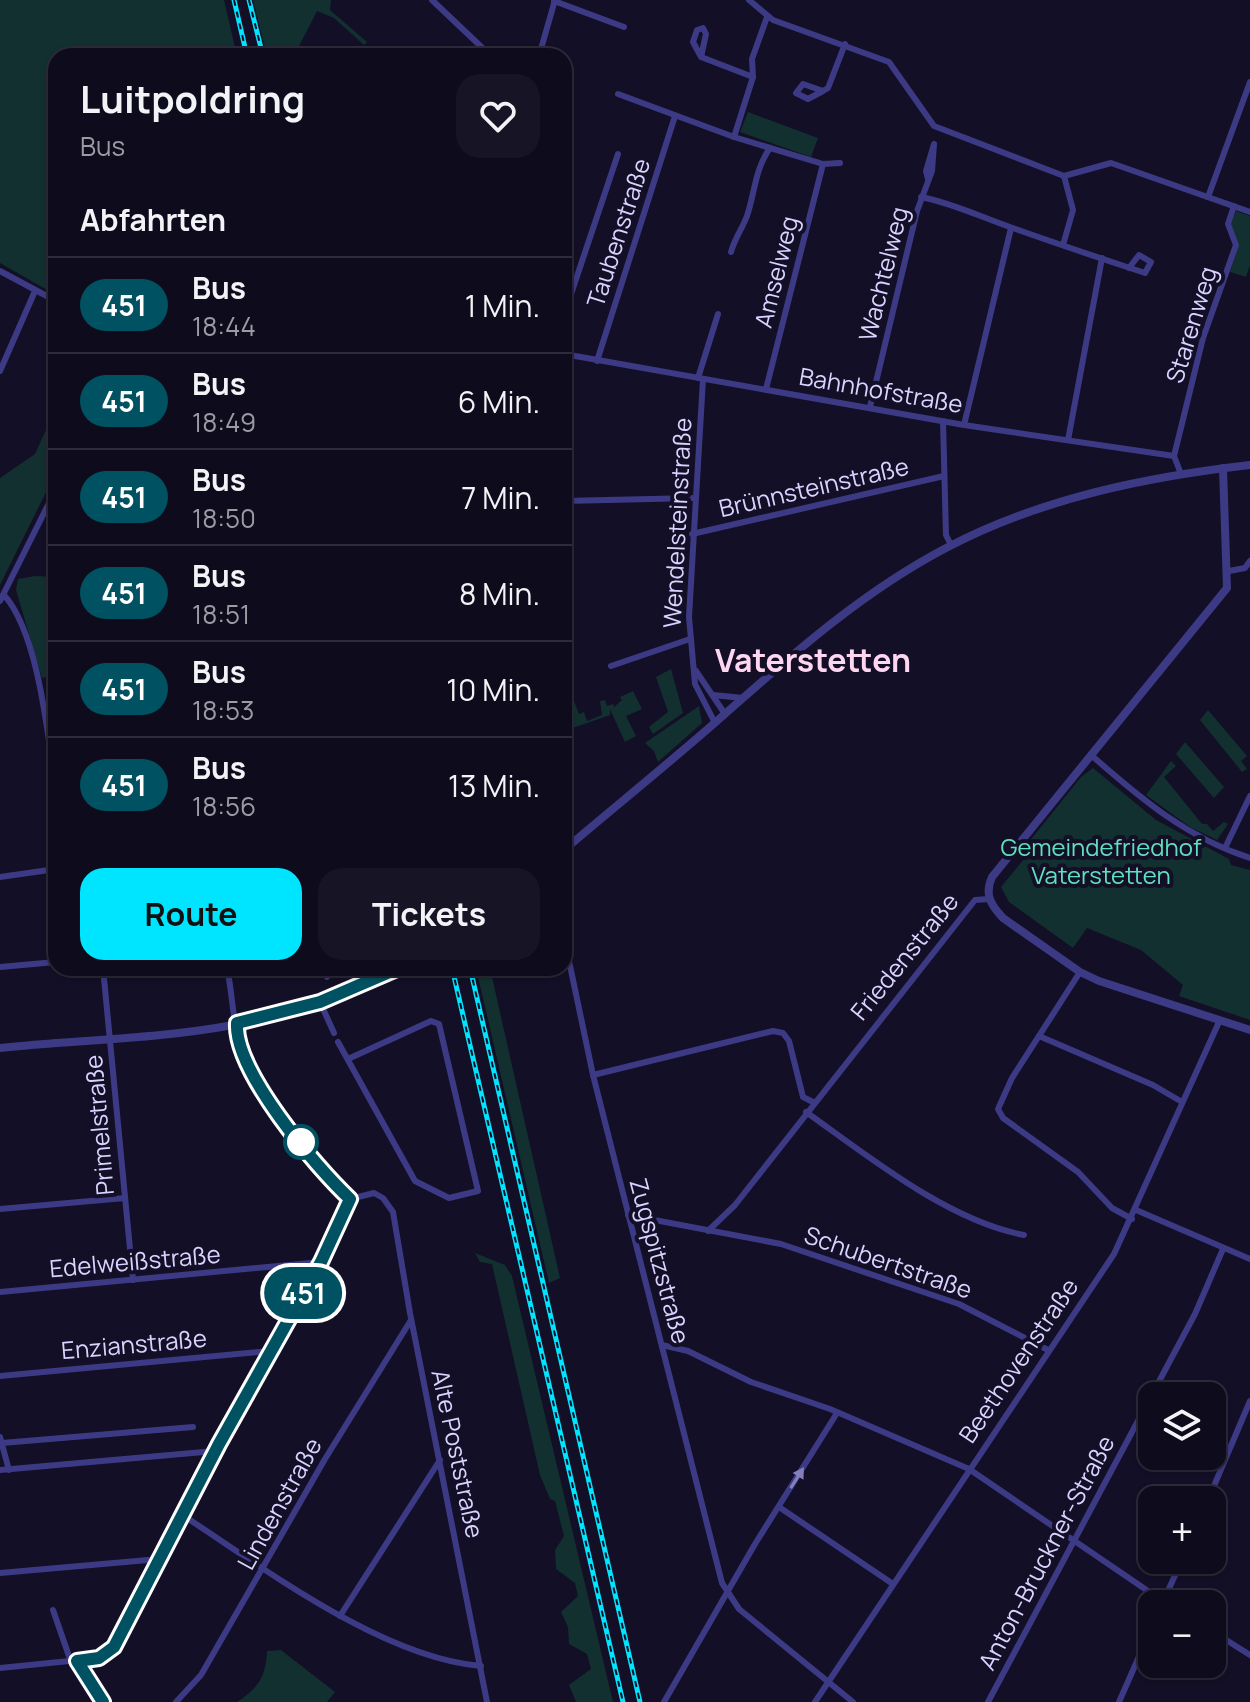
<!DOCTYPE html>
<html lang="de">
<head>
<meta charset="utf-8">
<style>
	body { margin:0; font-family:Manrope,sans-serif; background:#171425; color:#f1f3f6; height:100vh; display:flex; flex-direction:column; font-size:30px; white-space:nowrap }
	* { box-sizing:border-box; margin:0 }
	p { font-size:26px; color:#9b9ba3 }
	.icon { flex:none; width:44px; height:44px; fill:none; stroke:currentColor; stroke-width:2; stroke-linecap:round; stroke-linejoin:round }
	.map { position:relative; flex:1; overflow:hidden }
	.sheet { position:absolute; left:48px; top:48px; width:524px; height:928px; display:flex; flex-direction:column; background:#0e0b1c; border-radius:24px; box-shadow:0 2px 6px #0004,0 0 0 2px #2e2b3b }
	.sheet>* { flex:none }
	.badge { padding:0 16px; border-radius:26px; font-size:28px; line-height:52px }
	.fabs { position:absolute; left:1138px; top:1382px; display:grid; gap:16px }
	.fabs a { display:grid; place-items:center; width:88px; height:88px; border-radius:16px; background:#0e0b1c; box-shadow:0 2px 6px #0004,0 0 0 2px #2e2b3b; font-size:40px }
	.map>.badge { position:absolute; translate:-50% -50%; box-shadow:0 0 0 4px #fff }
	h2 { padding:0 32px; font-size:30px; line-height:72px }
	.round { display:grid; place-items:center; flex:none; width:84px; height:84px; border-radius:24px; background:#171425 }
	.overview { display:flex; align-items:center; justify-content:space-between; height:136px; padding:0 32px }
	h1 { font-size:38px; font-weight:700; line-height:60px }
	.cta { display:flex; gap:16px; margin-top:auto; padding:16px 32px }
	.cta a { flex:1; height:92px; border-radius:24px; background:#00e5ff; color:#111; font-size:32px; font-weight:700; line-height:92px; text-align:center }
	.cta a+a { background:#171425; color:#f1f3f6 }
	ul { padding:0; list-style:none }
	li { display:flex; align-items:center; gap:24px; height:96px; padding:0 32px; border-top:2px solid #2e2b3b }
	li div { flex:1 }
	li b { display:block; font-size:30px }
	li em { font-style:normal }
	li .badge { min-width:88px; font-weight:700; text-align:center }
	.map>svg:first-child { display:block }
	.green { fill:#12302f }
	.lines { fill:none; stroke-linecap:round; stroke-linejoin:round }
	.minor { stroke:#3d3a85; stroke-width:6 }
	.tertiary { stroke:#3d3a85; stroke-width:8 }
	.rail-casing { stroke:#00e5ff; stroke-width:5 }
	.rail { stroke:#130f26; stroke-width:2; stroke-dasharray:6; stroke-linecap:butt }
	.oneway { fill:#837fbc }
	.line-casing { stroke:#fff; stroke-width:18 }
	.line { stroke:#005262; stroke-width:12 }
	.stop-dot { fill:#fff; stroke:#005262; stroke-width:4 }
	.labels { text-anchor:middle; stroke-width:8; stroke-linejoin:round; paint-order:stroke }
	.street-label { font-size:24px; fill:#d9d4ff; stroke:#130f26 }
	.park-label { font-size:24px; fill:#5fe0c0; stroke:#130f26 }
	.district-label { font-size:32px; font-weight:bold; fill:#ffd6f0; stroke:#130f26 }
</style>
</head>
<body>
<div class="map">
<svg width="1250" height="1702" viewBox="0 0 1250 1702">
	<rect width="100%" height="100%" fill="#130f26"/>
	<g class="green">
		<polygon points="0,0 224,0 237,56 56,56 56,295 0,263"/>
		<polygon points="253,0 331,0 330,10 367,42 364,45 334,18 317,11 294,56 267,56"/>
		<polygon points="748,112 818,138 811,157 740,132"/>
		<polygon points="1236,211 1250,216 1250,265 1246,277 1230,272 1239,245 1231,224"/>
		<polygon points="56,408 56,472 0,585 0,478 35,454"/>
		<polygon points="35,576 56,577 56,675 42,678 16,590 18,579"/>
		<polygon points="671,669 683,713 653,734 649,727 668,712 656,677"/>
		<polygon points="564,675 579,714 584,712 587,721 602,715 600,701 605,700 607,706 613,704 614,707 622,700 620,697 633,691 642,709 626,716 636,736 625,742 610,709 610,715 564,731"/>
		<polygon points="699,706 702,723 658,762 654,751 645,743"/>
		<polygon points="1208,710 1247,756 1241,761 1247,769 1242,772 1200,720"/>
		<polygon points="1185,742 1224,787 1214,798 1176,754"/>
		<polygon points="1171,761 1176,766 1164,777 1202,824 1207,824 1213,831 1224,822 1228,824 1217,840 1190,827 1146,795"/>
		<polygon points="1093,768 1156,820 1229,859 1231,865 1250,870 1250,1020 1179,996 1183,985 1141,950 1087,928 1073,948 1009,902 1001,887 1029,853 1024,848 1081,777"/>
		<polygon points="476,968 490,968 560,1278 549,1283"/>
		<polygon points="475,1253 505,1265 512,1276 613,1702 576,1702 569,1685 591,1669 587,1654 569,1644 568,1627 561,1612 578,1596 575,1583 556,1569 555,1550 564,1536 555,1501 550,1499 540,1475 492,1264 480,1262"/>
		<path d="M281,1650L335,1692L327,1702H237C258,1688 266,1677 267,1651Z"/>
	</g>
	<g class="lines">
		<g class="minor">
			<polyline points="432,0 491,56"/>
			<polyline points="749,0 773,20 889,62 934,126 1064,176 1111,163 1250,212"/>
			<polyline points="554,1 624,27"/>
			<polyline points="700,55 693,42 697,30 703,28 706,34 701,57 753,77 752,59 767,17"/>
			<polyline points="539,56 555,0"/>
			<polyline points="823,91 808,99 796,93 803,84 823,91 828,88 845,44"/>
			<polyline points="618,94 734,137 823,164 840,163"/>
			<polyline points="734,137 753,77"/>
			<path d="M921,197C952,203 981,217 1010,227C1054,243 1100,258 1145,273L1151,262L1139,255L1129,268"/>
			<polyline points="1208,197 1250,82"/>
			<polyline points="1063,245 1073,210 1064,176"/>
			<path d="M731,252C735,238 742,229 747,216C755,192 755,169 770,148"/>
			<polyline points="0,271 56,301"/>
			<polyline points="564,315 618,154"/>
			<polyline points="564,354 964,425 1174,456"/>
			<polyline points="597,361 675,116"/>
			<polyline points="0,371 35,291"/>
			<polyline points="698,378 718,314"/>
			<polyline points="703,379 689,617 695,684 715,723"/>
			<polyline points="766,389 823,164"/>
			<polyline points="870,407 917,211 932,171 934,144 926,171 928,179"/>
			<polyline points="943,421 946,535 951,545"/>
			<polyline points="964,425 1011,228"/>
			<polyline points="1068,440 1102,258"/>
			<polyline points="1174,456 1203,338 1236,245 1228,224 1234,206"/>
			<polyline points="1174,456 1181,474"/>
			<polyline points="564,501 694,498"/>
			<polyline points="692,534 944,476"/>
			<polyline points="1229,571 1245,568 1250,561"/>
			<path d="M4,595C39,634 48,738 56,790"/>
			<polyline points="0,601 56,489"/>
			<polyline points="611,666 690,639"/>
			<polyline points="696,671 725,714"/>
			<polyline points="713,695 743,698"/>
			<path d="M1091,755C1140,798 1187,838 1250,858"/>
			<polyline points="1225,848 1250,796"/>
			<polyline points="0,877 56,869"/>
			<polyline points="564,937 593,1075 722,1583 739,1609 853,1702"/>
			<polyline points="0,967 56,962"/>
			<polyline points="103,968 133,1280"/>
			<path d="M227,968C232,990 232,1014 238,1036C251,1092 309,1160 350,1199"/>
			<polyline points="325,968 327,977"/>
			<polyline points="1080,972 1012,1078 998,1109 1003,1118 1078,1172 1112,1208 1132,1219"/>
			<polyline points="320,1002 334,1033"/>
			<polyline points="1039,1036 1153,1085 1182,1102"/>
			<polyline points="338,1042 415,1181 449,1198 478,1191 439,1024 431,1021 348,1059"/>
			<polyline points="593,1075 773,1031 783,1033 789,1041 803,1097 813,1102"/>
			<path d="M806,1112C868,1156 948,1221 1024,1235"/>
			<polyline points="350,1199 374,1193 383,1198 393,1212 410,1313 487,1702"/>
			<polyline points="0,1209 125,1198"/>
			<polyline points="1136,1210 1250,1259"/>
			<polyline points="628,1215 781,1244 959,1304 1048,1350"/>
			<polyline points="708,1231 735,1205 975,900 989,899"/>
			<polyline points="0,1292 321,1262"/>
			<polyline points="662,1345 688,1351 751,1382 830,1409 969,1469 1167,1604"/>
			<polyline points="0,1376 270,1351"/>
			<polyline points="0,1437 9,1470"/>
			<polyline points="2,1443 193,1427"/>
			<polyline points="0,1470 215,1451"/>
			<polyline points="1208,1500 1250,1401"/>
			<polyline points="779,1507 893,1584"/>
			<path d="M184,1516C265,1569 383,1658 481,1666"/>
			<polyline points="0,1573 148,1560 159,1562"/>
			<polyline points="1162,1604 1182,1560"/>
			<polyline points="53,1610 71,1662"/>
			<polyline points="340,1616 440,1460"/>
			<polyline points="1212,1631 1250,1655"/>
			<polyline points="77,1661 103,1702"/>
			<polyline points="0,1668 99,1658 114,1647 215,1451 321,1262 350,1199"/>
			<polyline points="176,1702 201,1675 325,1459 411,1320"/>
			<polyline points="664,1702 755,1544 837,1413"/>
			<polyline points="815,1702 1114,1254 1219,1022"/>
			<polyline points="988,1702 1195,1314 1223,1249"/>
			<polyline points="1119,1702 1152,1627"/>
		</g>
		<g class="tertiary">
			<path d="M1223,468L1227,588L992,877C984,895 991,905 1003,918L1080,972L1099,981L1250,1030"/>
			<path d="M564,850C618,804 673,760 726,713C795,652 865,590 948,547C1042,498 1146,477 1250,465"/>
			<path d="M0,1048C87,1039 177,1039 262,1019C310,1008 355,988 399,968"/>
		</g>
		<g class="rail-casing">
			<g id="rail">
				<polyline points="234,0 247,56"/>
				<polyline points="249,0 263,56"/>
				<polyline points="452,968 623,1702"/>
				<polyline points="470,968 640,1702"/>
			</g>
		</g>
		<use href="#rail" class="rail"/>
	</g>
	<defs><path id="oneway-solid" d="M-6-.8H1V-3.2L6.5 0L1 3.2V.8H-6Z" transform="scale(2)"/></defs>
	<use class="oneway" href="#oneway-solid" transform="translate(797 1478) rotate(-58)"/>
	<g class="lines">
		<g class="line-casing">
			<path id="line" d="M103,1702L77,1661L99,1658L114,1647L219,1444L321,1262L350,1199C316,1167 234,1071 237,1023L320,1002L399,968"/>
		</g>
		<use href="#line" class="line"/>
	</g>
	<circle class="stop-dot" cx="301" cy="1142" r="16"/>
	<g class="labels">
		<g class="street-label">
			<text transform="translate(619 233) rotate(-72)" y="8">Taubenstraße</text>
			<text transform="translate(777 272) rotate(-76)" y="8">Amselweg</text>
			<text transform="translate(884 274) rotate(-76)" y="8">Wachtelweg</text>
			<text transform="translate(1192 325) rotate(-73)" y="8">Starenweg</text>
			<text transform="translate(881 391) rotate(10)" y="8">Bahnhofstraße</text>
			<text transform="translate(814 488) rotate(-13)" y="8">Brünnsteinstraße</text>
			<text transform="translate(678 523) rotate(-87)" y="8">Wendelsteinstraße</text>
			<text transform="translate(905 957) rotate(-51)" y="8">Friedenstraße</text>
			<text transform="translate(100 1125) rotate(-95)" y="8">Primelstraße</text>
			<text transform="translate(659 1261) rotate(75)" y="8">Zugspitzstraße</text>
			<text transform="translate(135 1262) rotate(-5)" y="8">Edelweißstraße</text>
			<text transform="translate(888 1263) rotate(19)" y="8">Schubertstraße</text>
			<text transform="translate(134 1345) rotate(-5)" y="8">Enzianstraße</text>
			<text transform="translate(1019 1361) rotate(-56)" y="8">Beethovenstraße</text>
			<text transform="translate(457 1454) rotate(78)" y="8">Alte Poststraße</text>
			<text transform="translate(280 1504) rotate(-61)" y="8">Lindenstraße</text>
			<text transform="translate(1047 1553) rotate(-62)" y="8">Anton-Bruckner-Straße</text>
		</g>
		<g class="park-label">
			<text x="1101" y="856">Gemeindefriedhof<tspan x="1101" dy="28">Vaterstetten</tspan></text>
		</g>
		<g class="district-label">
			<text x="813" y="672">Vaterstetten</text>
		</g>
	</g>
</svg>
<div class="fabs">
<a><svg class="icon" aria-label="layers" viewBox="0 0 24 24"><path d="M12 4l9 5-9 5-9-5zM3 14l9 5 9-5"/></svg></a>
<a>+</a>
<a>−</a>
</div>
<b class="badge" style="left:303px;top:1293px;background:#005262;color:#fff">451</b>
<section class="sheet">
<div class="overview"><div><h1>Luitpoldring</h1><p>Bus</p></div><a class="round"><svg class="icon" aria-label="heart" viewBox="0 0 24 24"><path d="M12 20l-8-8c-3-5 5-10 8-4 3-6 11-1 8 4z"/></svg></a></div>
<h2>Abfahrten</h2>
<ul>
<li><span class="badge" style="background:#005262;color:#fff">451</span><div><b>Bus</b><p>18:44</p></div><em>1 Min.</em></li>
<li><span class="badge" style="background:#005262;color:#fff">451</span><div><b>Bus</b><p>18:49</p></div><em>6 Min.</em></li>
<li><span class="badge" style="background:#005262;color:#fff">451</span><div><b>Bus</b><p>18:50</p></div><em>7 Min.</em></li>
<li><span class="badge" style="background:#005262;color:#fff">451</span><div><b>Bus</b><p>18:51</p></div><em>8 Min.</em></li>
<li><span class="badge" style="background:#005262;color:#fff">451</span><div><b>Bus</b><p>18:53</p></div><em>10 Min.</em></li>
<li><span class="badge" style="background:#005262;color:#fff">451</span><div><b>Bus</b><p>18:56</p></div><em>13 Min.</em></li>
</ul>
<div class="cta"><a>Route</a><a>Tickets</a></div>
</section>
</div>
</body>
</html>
